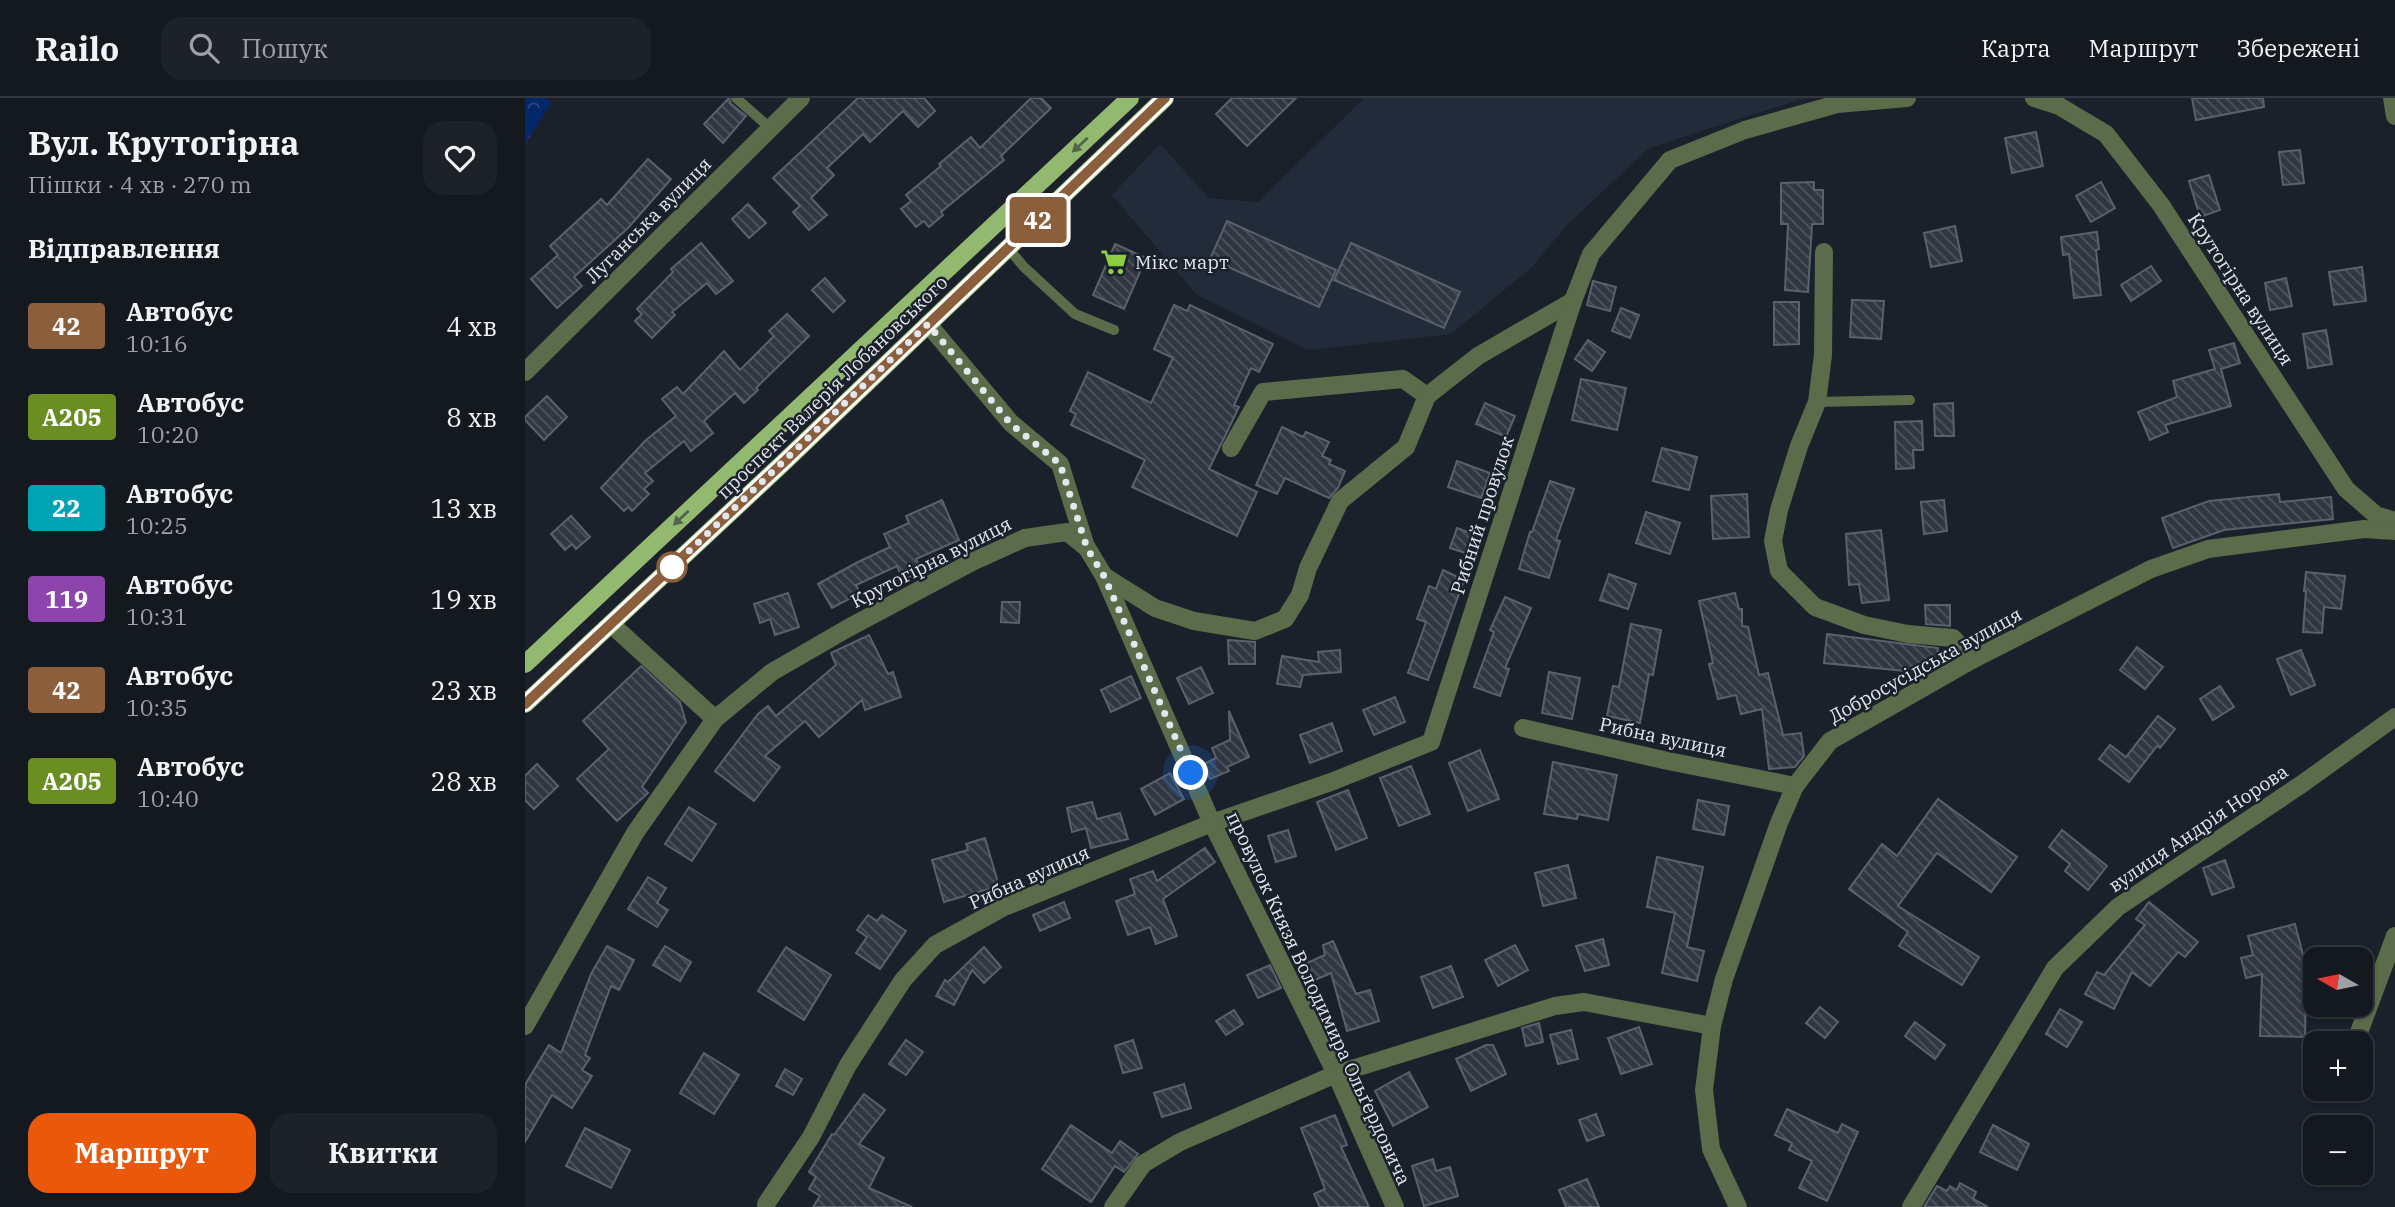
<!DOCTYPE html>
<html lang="uk">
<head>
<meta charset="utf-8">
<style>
	body { margin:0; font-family:"IBM Plex Serif",serif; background:#1d2229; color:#f1f3f6; height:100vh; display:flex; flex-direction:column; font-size:26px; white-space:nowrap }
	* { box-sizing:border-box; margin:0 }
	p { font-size:23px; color:#9da0a5 }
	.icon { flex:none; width:38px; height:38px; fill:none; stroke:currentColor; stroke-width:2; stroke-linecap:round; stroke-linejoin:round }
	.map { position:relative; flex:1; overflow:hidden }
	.sheet { display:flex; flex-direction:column; background:#141920; width:525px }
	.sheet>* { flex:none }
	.badge { padding:0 14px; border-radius:5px; font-size:24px; line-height:46px }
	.needle { width:46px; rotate:279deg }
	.fabs { position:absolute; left:1778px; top:849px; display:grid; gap:14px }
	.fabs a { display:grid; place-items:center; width:70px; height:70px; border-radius:14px; background:#141920; box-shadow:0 2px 5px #0004,0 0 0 2px #33383e; font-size:35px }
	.you { position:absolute; width:35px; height:35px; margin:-18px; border:5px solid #fff; border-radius:50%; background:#1a73e8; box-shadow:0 0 0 10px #1a73e833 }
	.map>.badge { position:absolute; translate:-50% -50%; box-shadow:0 0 0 4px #fff }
	h2 { padding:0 28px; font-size:26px; line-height:63px }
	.round { display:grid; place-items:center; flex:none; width:74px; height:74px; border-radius:21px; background:#1d2229 }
	.summary { display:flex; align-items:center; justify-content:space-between; height:119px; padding:0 28px }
	h1 { font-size:33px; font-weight:700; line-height:52px }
	.cta { display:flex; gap:14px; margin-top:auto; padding:14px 28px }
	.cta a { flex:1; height:80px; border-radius:21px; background:#ea580c; color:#fff; font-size:28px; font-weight:700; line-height:80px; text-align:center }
	.cta a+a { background:#1d2229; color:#f1f3f6 }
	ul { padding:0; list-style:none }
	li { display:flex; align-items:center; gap:21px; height:91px; padding:0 28px }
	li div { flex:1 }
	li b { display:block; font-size:26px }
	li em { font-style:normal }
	li .badge { min-width:77px; font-weight:700; text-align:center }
	header { display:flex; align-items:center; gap:42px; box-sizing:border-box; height:98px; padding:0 35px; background:#141920; border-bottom:2px solid #33383e }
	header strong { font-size:33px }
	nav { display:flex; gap:38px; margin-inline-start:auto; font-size:24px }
	.search { width:490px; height:63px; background:#1d2229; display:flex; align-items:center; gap:18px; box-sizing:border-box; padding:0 24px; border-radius:21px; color:#9da0a5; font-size:26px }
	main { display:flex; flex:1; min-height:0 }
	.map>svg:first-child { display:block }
	.built { fill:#222b3a }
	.forest { fill:url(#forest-crowns) }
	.building { fill:url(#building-back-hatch); stroke:#5a616d; stroke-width:2 }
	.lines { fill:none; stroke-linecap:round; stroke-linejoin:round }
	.service { stroke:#5a6c4a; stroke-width:10 }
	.minor { stroke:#5a6c4a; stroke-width:18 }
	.primary { stroke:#93b970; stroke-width:18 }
	.oneway { fill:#51654a }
	.line-casing { stroke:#fff; stroke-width:16 }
	.line { stroke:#8b5e3c; stroke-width:10 }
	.walk { stroke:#e2e6ed; stroke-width:7; stroke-dasharray:0 12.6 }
	.stop-dot { fill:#fff; stroke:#8b5e3c; stroke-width:3.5 }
	.labels { text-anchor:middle; stroke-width:5; stroke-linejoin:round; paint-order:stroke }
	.street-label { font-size:19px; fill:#e2e6ed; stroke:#1b212b }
	.poi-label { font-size:19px; fill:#e2e6ed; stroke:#1b212b; text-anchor:start }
</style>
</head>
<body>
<header>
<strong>Railo</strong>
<div class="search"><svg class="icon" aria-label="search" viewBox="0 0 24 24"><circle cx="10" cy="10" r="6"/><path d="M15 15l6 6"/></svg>Пошук</div>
<nav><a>Карта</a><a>Маршрут</a><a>Збережені</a></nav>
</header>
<main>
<section class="sheet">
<div class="summary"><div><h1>Вул. Крутогірна</h1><p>Пішки · 4 хв · 270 m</p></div><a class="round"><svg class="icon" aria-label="heart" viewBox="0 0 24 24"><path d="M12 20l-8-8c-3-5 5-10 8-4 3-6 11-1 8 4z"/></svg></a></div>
<h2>Відправлення</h2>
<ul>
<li><span class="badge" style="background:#8b5e3c;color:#fff">42</span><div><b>Автобус</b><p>10:16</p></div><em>4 хв</em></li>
<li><span class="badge" style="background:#6b8e23;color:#fff">А205</span><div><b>Автобус</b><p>10:20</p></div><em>8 хв</em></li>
<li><span class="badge" style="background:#00a3b4;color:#fff">22</span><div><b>Автобус</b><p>10:25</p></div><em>13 хв</em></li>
<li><span class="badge" style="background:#8e44ad;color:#fff">119</span><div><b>Автобус</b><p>10:31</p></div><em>19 хв</em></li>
<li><span class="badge" style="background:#8b5e3c;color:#fff">42</span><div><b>Автобус</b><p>10:35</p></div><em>23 хв</em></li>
<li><span class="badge" style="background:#6b8e23;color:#fff">А205</span><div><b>Автобус</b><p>10:40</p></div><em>28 хв</em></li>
</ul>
<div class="cta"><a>Маршрут</a><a>Квитки</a></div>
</section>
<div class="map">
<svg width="1870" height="1109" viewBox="0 0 1870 1109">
	<defs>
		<pattern id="forest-crowns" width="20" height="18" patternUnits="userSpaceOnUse" patternTransform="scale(1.75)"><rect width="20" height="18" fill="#03276a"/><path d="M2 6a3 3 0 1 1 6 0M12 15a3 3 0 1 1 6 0" fill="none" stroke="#274680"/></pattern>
		<pattern id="building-back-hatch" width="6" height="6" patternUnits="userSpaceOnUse" patternTransform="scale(1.75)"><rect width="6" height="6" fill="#313742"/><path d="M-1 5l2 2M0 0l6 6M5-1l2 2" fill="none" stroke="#4f545e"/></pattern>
	</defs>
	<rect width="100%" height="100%" fill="#1b212b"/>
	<polygon class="built" points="839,0 1280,0 1124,50 1042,127 1007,169 926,236 783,252 672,197 587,97 635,46 684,100 733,104"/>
	<polygon class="forest" points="0,0 22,0 26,5 0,46"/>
	<g class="building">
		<polygon points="204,0 206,6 221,18 198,45 179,26"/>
		<polygon points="333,0 399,0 410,13 393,29 378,13 345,44 338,36 302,70 309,77 286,100 302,117 284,132 268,114 275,108 248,80"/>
		<polygon points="506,0 516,0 526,10 476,58 479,62 416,114 418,117 404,129 399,123 391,129 376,111 386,103 381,97 416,68 414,66 446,39 455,50"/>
		<polygon points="707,0 771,0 722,48 691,16"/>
		<polygon points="1667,0 1738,0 1739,9 1671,22"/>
		<polygon points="1511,34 1518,68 1487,75 1480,40"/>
		<polygon points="1775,52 1779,85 1758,87 1754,54"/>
		<polygon points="123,61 146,81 103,130 49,179 57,188 32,210 6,181 33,157 25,148 76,101 82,107"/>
		<polygon points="1684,77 1695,112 1675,119 1664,83"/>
		<polygon points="1289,84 1289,92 1298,92 1298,126 1287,126 1283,194 1260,192 1263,126 1256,126 1256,85"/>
		<polygon points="1576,84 1590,110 1566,124 1551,98"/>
		<polygon points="223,106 241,125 224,140 207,121"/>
		<polygon points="702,123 811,172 794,209 685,161"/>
		<polygon points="1430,128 1437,163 1406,169 1399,135"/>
		<polygon points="1572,134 1574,151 1571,152 1576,197 1549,200 1544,156 1538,157 1536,139"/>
		<polygon points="176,145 208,183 191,196 182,185 147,214 150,217 127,240 110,223 117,216 112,211 148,174 146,171"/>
		<polygon points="826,145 935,194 919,230 809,182"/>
		<polygon points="590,146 621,160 599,211 568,197"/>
		<polygon points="1626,168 1636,183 1606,203 1596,187"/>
		<polygon points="1837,169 1841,203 1809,207 1804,174"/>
		<polygon points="300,180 320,203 308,214 287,192"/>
		<polygon points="1761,180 1767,208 1745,212 1740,185"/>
		<polygon points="1068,183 1091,189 1085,213 1062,207"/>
		<polygon points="1327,202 1359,203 1356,241 1325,239"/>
		<polygon points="1249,204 1274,204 1274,246 1249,247"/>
		<polygon points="649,207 662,213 665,207 748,246 734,274 726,270 709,307 714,309 684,371 732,394 712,438 607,389 620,362 546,327 551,316 545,313 563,274 626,305 648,260 629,251"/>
		<polygon points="1096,210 1114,217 1105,240 1087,233"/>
		<polygon points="262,216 284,238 231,290 233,292 219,305 210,295 179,323 188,335 166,353 159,343 120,375 128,383 119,391 124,396 107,413 103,409 99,413 76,390 121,342 151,318 137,301 152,289 158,296 199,253 215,272 249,238 244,233"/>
		<polygon points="1801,232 1807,266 1783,270 1778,236"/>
		<polygon points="1063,242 1080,254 1067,273 1050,261"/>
		<polygon points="1709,245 1715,265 1696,271 1706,308 1640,327 1643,334 1625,342 1613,314 1652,299 1648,283 1690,271 1684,252"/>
		<polygon points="1056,281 1101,290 1092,332 1047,322"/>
		<polygon points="22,298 42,319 19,342 0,322 0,319"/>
		<polygon points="960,305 990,318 981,339 951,326"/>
		<polygon points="1428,305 1429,338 1410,338 1409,306"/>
		<polygon points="1397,323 1398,352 1388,352 1389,370 1371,371 1370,324"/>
		<polygon points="757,329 778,339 781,334 804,344 797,358 806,362 804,366 820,373 813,390 804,400 760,380 752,396 731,387"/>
		<polygon points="1137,350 1172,359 1164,392 1128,383"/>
		<polygon points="932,363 965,375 956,400 923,389"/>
		<polygon points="1025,383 1049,391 1031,442 1035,443 1024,480 994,471 1005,434 1007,434"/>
		<polygon points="1222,396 1224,439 1188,441 1186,398"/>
		<polygon points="1754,396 1755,404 1806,399 1808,421 1699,432 1648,450 1637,420 1684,403"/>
		<polygon points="417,402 434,442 391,461 397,474 378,482 372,468 331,487 335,495 307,510 293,486 333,464 365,449 359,436 384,425 381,418"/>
		<polygon points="1419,402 1422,433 1399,436 1396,404"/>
		<polygon points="1121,414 1155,425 1145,456 1111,445"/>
		<polygon points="46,418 65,439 51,451 47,446 40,452 26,436"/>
		<polygon points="932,430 956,439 950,458 925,450"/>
		<polygon points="1356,432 1364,502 1337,505 1334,486 1324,487 1321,436"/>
		<polygon points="918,472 939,482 903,582 883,575 901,524 892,521 904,488 911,491"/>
		<polygon points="1781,474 1820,478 1816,511 1799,509 1797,535 1778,534 1781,493 1779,493"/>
		<polygon points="1084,476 1111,486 1103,511 1075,502"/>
		<polygon points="263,495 274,529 250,537 245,521 235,525 229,506"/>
		<polygon points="1210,495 1214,511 1217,511 1217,528 1223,529 1234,577 1243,575 1258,637 1276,635 1279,658 1270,669 1244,671 1237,611 1216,616 1211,597 1193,601 1184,566 1188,565 1174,503"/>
		<polygon points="980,499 1006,510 980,570 984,571 975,598 949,589 969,534 965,532"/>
		<polygon points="477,504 495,504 494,525 476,524"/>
		<polygon points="1400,507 1425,507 1425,528 1401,526"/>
		<polygon points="1106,526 1136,532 1128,577 1124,576 1115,625 1082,618 1088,588 1094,589"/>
		<polygon points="1302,536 1413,550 1411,569 1401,575 1299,565"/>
		<polygon points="344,537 363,576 368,574 376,599 340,612 337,602 294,639 280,623 240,658 255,669 229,703 190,673 233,616 243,608 251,618 311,567 306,555"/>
		<polygon points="703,542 730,544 730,566 704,566"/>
		<polygon points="1612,549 1638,569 1620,591 1595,572"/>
		<polygon points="815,552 816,574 778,577 775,589 752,586 757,558 794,564 793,554"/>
		<polygon points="1776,552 1790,587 1766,597 1752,561"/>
		<polygon points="116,568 155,604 161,624 117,689 123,695 92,723 52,681 84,651 58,623"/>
		<polygon points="676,569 688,595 664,606 652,580"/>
		<polygon points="1024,574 1055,580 1047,621 1017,615"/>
		<polygon points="606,578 616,600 586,614 576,592"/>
		<polygon points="1695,588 1709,609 1688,622 1675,601"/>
		<polygon points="870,599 880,624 849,637 838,612"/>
		<polygon points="704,613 724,659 702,669 704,673 685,681 679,666 691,660 687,650 705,642"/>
		<polygon points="1633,618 1650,631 1635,650 1632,648 1604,684 1574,661 1585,647 1601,659"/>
		<polygon points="807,625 817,653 785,665 775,637"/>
		<polygon points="955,652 974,701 943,713 924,665"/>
		<polygon points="1028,664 1092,677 1083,722 1053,716 1052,721 1019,716"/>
		<polygon points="12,666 33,688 9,711 0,702 0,678"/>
		<polygon points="886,668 905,716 874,728 855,680"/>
		<polygon points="645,675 659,701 630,717 616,691"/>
		<polygon points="823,692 842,740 811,752 792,704"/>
		<polygon points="1413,701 1492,759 1466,794 1412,755 1373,808 1454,859 1437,887 1374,848 1383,834 1324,791 1357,746 1372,758"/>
		<polygon points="1173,702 1204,708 1199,737 1168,731"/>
		<polygon points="567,704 572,721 595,715 603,741 566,750 561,730 547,734 542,710"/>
		<polygon points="164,709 191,726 167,763 140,746"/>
		<polygon points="763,732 771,758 751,764 743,738"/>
		<polygon points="1537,732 1582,768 1563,792 1540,773 1545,766 1524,749"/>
		<polygon points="460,740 474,788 419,804 407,762 443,752 441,746"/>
		<polygon points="680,750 690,764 638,801 652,838 631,846 625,829 603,837 591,803 610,796 605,781 628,773 632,783"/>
		<polygon points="1132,759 1178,769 1162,849 1179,853 1172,883 1137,875 1150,815 1122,809"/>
		<polygon points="1700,762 1709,789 1687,797 1678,770"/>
		<polygon points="1043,767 1051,800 1018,808 1010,775"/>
		<polygon points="123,779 141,790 132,805 143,812 132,829 103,811"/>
		<polygon points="539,804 545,820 515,833 508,817"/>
		<polygon points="1624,804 1673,844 1660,859 1653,854 1625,888 1607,874 1589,911 1560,896 1572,874 1579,877 1620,827 1611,821"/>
		<polygon points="343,817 352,823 357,817 381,833 355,871 331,855 342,839 332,832"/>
		<polygon points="1770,826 1785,884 1781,885 1780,939 1735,938 1737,876 1721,880 1716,860 1728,857 1723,838"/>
		<polygon points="1078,841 1084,867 1060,873 1051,848"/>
		<polygon points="808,843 831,896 845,892 854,923 822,933 806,875 790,882 782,865 800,857 798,847"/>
		<polygon points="990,847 1003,872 973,888 960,862"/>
		<polygon points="82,848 109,862 94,892 86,888 60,957 65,960 57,972 67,978 47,1010 27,997 0,1044 0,987 24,947 36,955 66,876"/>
		<polygon points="140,848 166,864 155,883 128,867"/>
		<polygon points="261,849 306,877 279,922 233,893"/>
		<polygon points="459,849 476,869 459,885 447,872 429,907 411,898 420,882 423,884"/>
		<polygon points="745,867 756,890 733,900 722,877"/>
		<polygon points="926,868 938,899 908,910 896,879"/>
		<polygon points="1295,909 1313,924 1300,940 1281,925"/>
		<polygon points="1535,911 1557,924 1542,949 1521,936"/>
		<polygon points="709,912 718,926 701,937 691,923"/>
		<polygon points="1390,924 1420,947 1410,961 1380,938"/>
		<polygon points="1014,925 1018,944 1001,948 997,930"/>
		<polygon points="1114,929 1127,966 1096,976 1083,940"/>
		<polygon points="1046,932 1053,961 1033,966 1025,937"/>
		<polygon points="381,942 398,954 381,977 364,966"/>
		<polygon points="608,942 617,970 598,975 590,948"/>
		<polygon points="961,947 968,947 981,976 946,993 931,961"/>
		<polygon points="179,955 214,977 189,1016 155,995"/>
		<polygon points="260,971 277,981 268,997 251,988"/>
		<polygon points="884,974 903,1009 868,1028 850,993"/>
		<polygon points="659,986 666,1010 637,1019 629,995"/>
		<polygon points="339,996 360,1012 334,1046 359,1060 344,1090 387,1109 288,1109 295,1098 284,1091 291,1079 284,1074 307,1036 309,1037"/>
		<polygon points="1262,1011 1313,1035 1317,1026 1333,1034 1302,1103 1274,1090 1287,1063 1264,1052 1267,1045 1250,1037"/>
		<polygon points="1071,1016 1079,1037 1062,1043 1054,1022"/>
		<polygon points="810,1017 822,1047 816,1049 844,1109 795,1109 789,1096 800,1091 776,1030"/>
		<polygon points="546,1027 587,1055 595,1043 613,1056 599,1074 590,1068 566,1104 517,1071"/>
		<polygon points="1468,1027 1504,1046 1492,1072 1455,1054"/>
		<polygon points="60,1030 105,1052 86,1090 41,1068"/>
		<polygon points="908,1061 911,1073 925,1069 933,1098 899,1108 887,1068"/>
		<polygon points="1062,1081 1074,1109 1041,1109 1034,1092"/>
		<polygon points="1435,1085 1451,1094 1448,1101 1463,1109 1399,1109 1412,1088 1422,1093 1425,1088 1432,1092"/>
	</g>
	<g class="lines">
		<g class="service">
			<polyline points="211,0 245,30"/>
			<polyline points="483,150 499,169 550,216 589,232"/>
			<polyline points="1292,304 1385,302"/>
		</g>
		<g class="minor">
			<polyline points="1509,0 1534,8 1581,36 1636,107 1821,391 1851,417 1870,423"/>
			<polyline points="1867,0 1870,18"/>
			<polyline points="1299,154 1298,257 1292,304 1274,348 1254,412 1248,443 1254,473 1290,509 1339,527 1383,536 1428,540 1447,562"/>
			<polyline points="403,226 486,325 535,366 561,449"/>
			<polyline points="0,274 276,0"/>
			<polyline points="706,350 738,294 878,281 902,298"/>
			<polyline points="579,478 687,725 811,976 870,1109"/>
			<polyline points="86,526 190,621"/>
			<polyline points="998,630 1143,663 1270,688"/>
			<polyline points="0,928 110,735 190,621 247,574 325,529 447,464 500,440 542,434 562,450 579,478 630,510 669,523 730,533 760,521 775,497 783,470 815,403 881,349 902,298 953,258 1048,203"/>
			<polyline points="1830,945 1870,838"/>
			<polyline points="241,1106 286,1039 323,967 378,882 410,847 477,810 687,725 806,684 906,644 1048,203 1066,156 1145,62 1220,32 1312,6 1382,0"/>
			<polyline points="588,1109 618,1066 655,1044 811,976 1030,908 1059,904 1187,928"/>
			<polyline points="1213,1109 1186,1051 1179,992 1187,928 1199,881 1254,725 1270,688 1305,643 1447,562 1626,471 1683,451 1839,431 1870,433"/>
			<polyline points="1386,1109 1530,870 1593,809 1777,686 1870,619"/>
		</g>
		<g class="primary">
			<polyline points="0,566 605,0"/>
			<polyline points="0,606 258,365 640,0"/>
		</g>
	</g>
	<defs><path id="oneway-solid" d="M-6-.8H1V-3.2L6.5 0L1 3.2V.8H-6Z" transform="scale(1.75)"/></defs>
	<g class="oneway">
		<use href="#oneway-solid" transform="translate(555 47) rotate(137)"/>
		<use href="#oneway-solid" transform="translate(156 420) rotate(137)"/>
	</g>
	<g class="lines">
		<g class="line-casing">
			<polyline id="line" points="0,606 258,365 640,0"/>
		</g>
		<use href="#line" class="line"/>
		<polyline class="walk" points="147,469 142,474 403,226 486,326 535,366 562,450 579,478 666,675"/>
	</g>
	<defs>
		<g id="supermarket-bare" transform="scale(2.1)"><path d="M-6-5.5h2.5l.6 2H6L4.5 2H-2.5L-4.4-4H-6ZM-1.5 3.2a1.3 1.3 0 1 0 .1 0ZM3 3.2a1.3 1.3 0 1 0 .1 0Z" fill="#8dce44" stroke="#1b212b" stroke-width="2.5" paint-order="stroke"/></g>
	</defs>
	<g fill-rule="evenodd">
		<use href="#supermarket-bare" x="589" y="164"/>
	</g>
	<circle class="stop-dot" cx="147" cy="469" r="14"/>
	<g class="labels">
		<g class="street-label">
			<text transform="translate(123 122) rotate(-45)" y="7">Луганська вулиця</text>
			<text transform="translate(1716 191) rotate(57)" y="7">Крутогірна вулиця</text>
			<text transform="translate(307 289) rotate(-44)" y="7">проспект Валерія Лобановського</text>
			<text transform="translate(957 417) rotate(-72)" y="7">Рибний провулок</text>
			<text transform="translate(406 464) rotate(-27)" y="7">Крутогірна вулиця</text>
			<text transform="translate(1400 567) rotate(-29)" y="7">Добросусідська вулиця</text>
			<text transform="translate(1138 639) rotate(12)" y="7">Рибна вулиця</text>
			<text transform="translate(1673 730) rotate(-34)" y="7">вулиця Андрія Норова</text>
			<text transform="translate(504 779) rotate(-24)" y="7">Рибна вулиця</text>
			<text transform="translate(794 900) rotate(65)" y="7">провулок Князя Володимира Ольґердовича</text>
		</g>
		<g class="poi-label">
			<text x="610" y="171">Мікс март</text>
		</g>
	</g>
</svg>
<div class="fabs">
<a><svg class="needle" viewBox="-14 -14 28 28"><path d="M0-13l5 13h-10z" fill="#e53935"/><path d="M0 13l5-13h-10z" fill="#9da0a5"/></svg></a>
<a>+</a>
<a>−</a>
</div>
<div class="you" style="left:666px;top:675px"></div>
<b class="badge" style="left:513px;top:122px;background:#8b5e3c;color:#fff">42</b>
</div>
</main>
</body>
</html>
